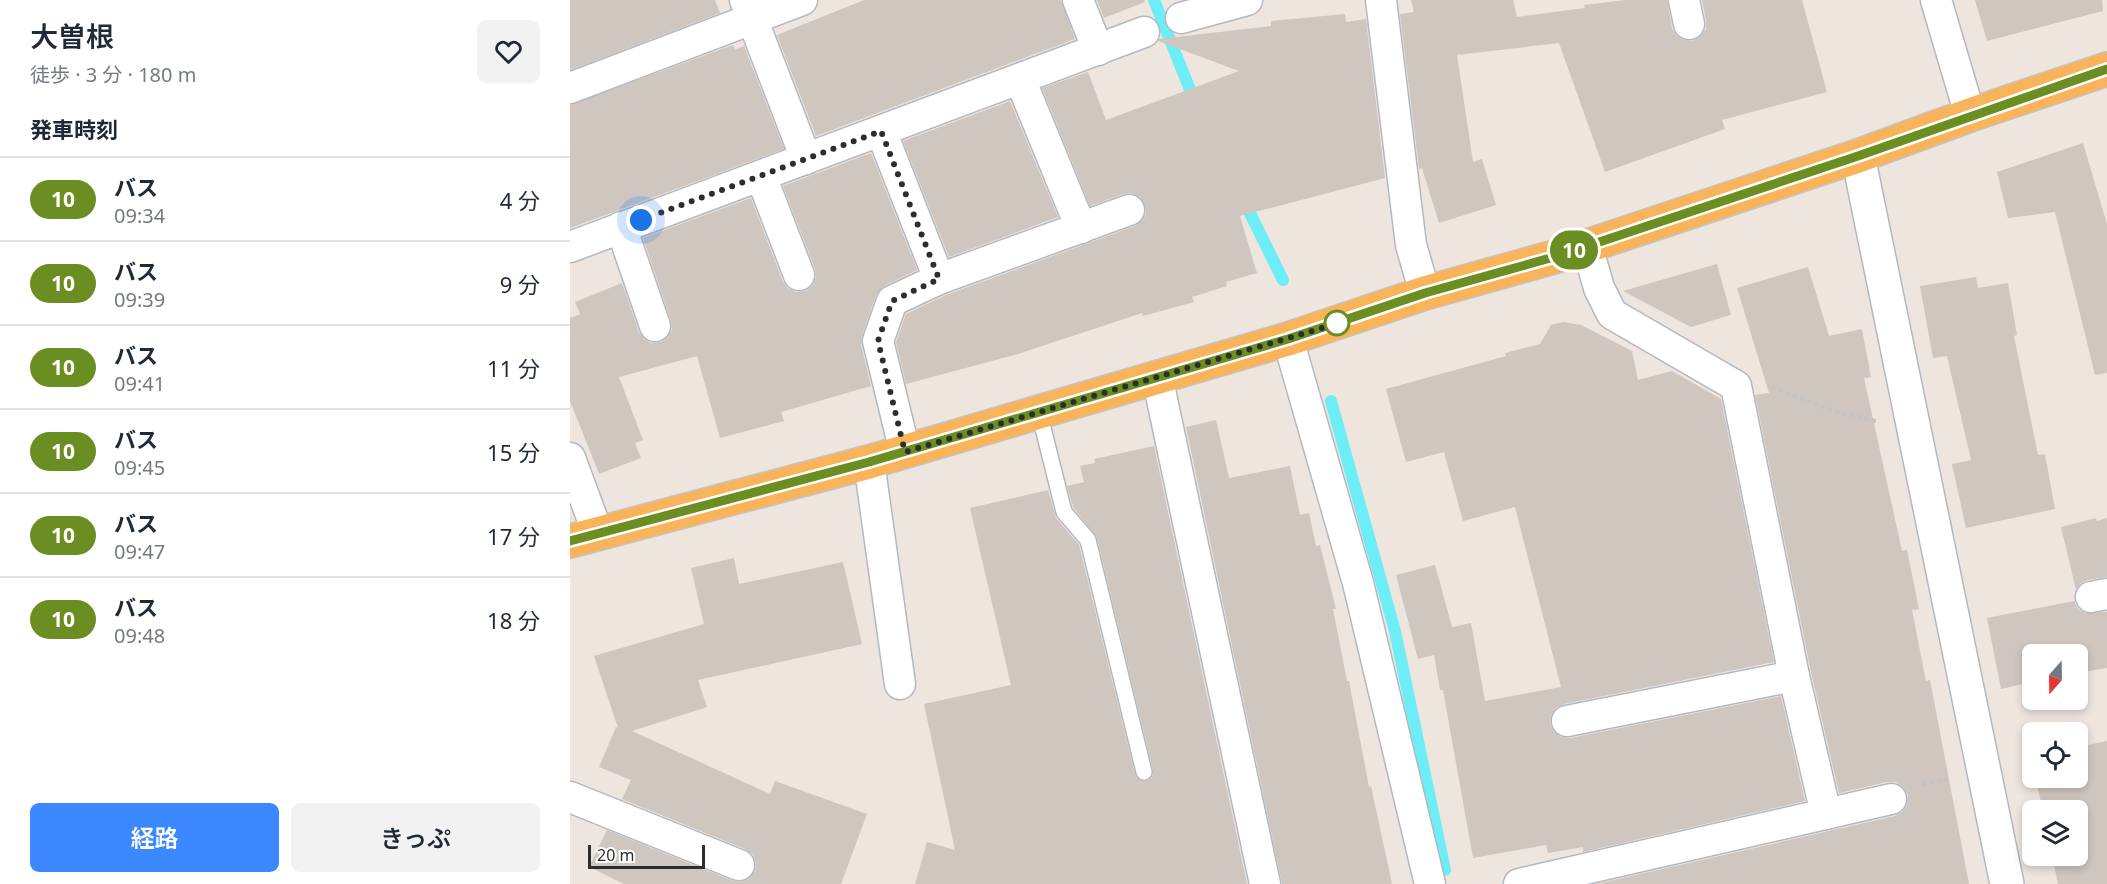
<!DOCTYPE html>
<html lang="ja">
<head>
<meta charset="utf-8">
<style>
	body { margin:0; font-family:"Noto Sans","Noto Sans JP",sans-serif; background:#f2f2f3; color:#1f2937; height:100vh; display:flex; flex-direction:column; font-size:22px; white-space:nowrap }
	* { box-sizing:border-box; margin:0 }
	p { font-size:20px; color:#747a83 }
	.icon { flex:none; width:33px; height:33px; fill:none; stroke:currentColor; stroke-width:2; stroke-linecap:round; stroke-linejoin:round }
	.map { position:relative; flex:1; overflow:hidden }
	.panel { display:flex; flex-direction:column; background:#fff; width:570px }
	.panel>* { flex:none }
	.badge { padding:0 12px; border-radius:20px; font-size:21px; line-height:39px }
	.needle { width:39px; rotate:200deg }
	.tools { position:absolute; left:1452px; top:644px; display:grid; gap:12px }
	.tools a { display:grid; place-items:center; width:66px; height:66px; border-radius:9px; background:#fff; box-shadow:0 3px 9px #0003; font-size:30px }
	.scale { position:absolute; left:18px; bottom:15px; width:117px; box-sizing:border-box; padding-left:6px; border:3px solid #2d2d2d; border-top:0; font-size:16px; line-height:21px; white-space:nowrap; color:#2d2d2d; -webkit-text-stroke:4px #fff; paint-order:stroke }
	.you { position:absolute; width:30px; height:30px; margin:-15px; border:4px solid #fff; border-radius:50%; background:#1a73e8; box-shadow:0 0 0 9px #1a73e833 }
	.map>.badge { position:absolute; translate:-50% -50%; box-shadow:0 0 0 3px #fff }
	h2 { padding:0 30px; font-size:22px; line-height:54px }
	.round { display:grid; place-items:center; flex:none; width:63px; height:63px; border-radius:9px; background:#f2f2f3 }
	.headline { display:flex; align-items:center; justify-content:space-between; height:102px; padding:0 30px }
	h1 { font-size:28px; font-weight:600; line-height:45px }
	.button { display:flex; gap:12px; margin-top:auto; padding:12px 30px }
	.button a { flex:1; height:69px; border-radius:9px; background:#3c89ff; color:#fff; font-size:24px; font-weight:600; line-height:69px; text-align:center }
	.button a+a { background:#f2f2f3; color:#1f2937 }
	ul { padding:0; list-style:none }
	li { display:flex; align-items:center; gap:18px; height:84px; padding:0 30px; border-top:2px solid #e0e1e3 }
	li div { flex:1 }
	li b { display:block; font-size:22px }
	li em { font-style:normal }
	li .badge { min-width:66px; font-weight:700; text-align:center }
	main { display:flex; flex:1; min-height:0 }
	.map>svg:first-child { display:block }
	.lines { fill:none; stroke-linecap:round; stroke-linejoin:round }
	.stream { stroke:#6deef6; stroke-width:12 }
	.building { fill:#cfc6c0 }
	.service-casing { stroke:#b3b8c1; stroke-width:18 }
	.minor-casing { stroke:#b3b8c1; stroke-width:33 }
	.tertiary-casing { stroke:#b3b8c1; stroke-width:36 }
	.primary-casing { stroke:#c4c4c4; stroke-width:36 }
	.path { stroke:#c4c4c4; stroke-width:4; stroke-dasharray:4.5 3; stroke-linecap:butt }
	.service { stroke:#fff; stroke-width:15 }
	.minor { stroke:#fff; stroke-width:30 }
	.tertiary { stroke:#fff; stroke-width:33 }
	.primary { stroke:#f9b35a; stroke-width:33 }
	.line-casing { stroke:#fff; stroke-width:14 }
	.line { stroke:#6b8e23; stroke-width:9 }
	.walk { stroke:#2d2d2d; stroke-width:6; stroke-dasharray:0 10.8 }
	.stop-dot { fill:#fff; stroke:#6b8e23; stroke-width:3 }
</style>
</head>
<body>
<main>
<section class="panel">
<div class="headline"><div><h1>大曽根</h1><p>徒歩 · 3 分 · 180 m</p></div><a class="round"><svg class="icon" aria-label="heart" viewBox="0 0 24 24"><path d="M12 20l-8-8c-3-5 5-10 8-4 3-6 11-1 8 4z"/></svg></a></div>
<h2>発車時刻</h2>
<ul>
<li><span class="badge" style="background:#6b8e23;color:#fff">10</span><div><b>バス</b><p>09:34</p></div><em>4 分</em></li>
<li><span class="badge" style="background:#6b8e23;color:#fff">10</span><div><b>バス</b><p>09:39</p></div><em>9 分</em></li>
<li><span class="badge" style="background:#6b8e23;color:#fff">10</span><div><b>バス</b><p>09:41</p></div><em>11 分</em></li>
<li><span class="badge" style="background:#6b8e23;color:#fff">10</span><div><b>バス</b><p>09:45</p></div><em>15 分</em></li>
<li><span class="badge" style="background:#6b8e23;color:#fff">10</span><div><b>バス</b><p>09:47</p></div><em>17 分</em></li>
<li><span class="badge" style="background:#6b8e23;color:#fff">10</span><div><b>バス</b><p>09:48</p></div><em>18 分</em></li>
</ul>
<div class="button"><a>経路</a><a>きっぷ</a></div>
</section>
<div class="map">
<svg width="1537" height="884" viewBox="0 0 1537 884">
	<rect width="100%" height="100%" fill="#efe5df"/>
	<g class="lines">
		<g class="stream">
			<polyline points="584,0 625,102"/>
			<polyline points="674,201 713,280"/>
			<polyline points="761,401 825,631 875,870"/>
		</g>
	</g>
	<g class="building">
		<polygon points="0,0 145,0 150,13 0,70"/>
		<polygon points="294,0 491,0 505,39 246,136 207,35"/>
		<polygon points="527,0 574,0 575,2 534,18"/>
		<polygon points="841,0 943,0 947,17 1015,8 1014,5 1056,0 1097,0 1102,28 1106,35 1113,40 1122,41 1130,37 1136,29 1136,20 1132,0 1232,0 1257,92 1152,120 1155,129 1035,172 989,43 887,55 903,162 912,159 926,205 869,223 852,168 849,169 830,14 844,12"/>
		<polygon points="1405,0 1532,0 1533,11 1417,41"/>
		<polygon points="775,14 776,22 796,19 815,178 670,216 687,273 656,282 657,286 622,297 624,302 573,316 572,313 448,354 336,384 326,342 336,314 376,295 565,226 572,221 576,214 575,205 570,197 561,193 553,194 520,206 472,88 518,72 536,120 669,71 588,41 589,39 701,26 701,21"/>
		<polygon points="163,45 165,50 174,46 214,149 0,228 0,105"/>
		<polygon points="440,101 488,217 379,257 333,141"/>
		<polygon points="1513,143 1537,224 1537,373 1525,375 1485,212 1438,218 1427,172"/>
		<polygon points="301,153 347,270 314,286 306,295 292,336 291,345 301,386 211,412 214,421 150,438 127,356 49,377 73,440 65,443 71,458 29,474 0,401 0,318 10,314 5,302 52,283 69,332 74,339 81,343 91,342 98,337 102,329 101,321 73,238 181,198 213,282 218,288 226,292 236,291 243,285 246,277 245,269 213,186"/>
		<polygon points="1147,264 1161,315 1121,327 1053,291"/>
		<polygon points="1238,267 1259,336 1292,329 1301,377 1294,378 1332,551 1337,550 1349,609 1342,610 1356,681 1360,680 1399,884 1026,884 1325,816 1332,812 1337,805 1338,795 1333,787 1326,782 1317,782 1269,793 1241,672 1185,395 1199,393 1167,288"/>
		<polygon points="1406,277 1408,288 1438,283 1447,335 1444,336 1468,455 1475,454 1485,509 1396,528 1382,464 1401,460 1377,356 1363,358 1350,286"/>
		<polygon points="993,322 1011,325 1062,351 1068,380 1102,371 1151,399 1204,662 994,704 986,708 981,715 980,724 984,732 991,737 1000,738 1211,696 1235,801 1013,852 1013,847 978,853 976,845 903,858 873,690 870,690 864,655 848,659 826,575 865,565 882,627 901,623 915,701 991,687 945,507 893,521 874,452 836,462 816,389 936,356 935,353 970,344 981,325"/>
		<polygon points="646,420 659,478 720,466 730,515 739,513 746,546 750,545 766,609 763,609 777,681 779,681 799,787 801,786 822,884 712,884 616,427"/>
		<polygon points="584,446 677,884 345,884 357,842 385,850 354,704 441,685 400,508 478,490 486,518 509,545 565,774 572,781 580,779 583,775 583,770 527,538 503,507 497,486 514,482 510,466 525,463 524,459"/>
		<polygon points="1526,518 1527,521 1537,518 1537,577 1517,580 1510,584 1506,590 1491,527"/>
		<polygon points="164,558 169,584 273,562 292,644 128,680 137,707 62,731 200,794 205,781 297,814 271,884 54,884 19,867 37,830 163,881 171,882 179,879 185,871 186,863 183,855 175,849 52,799 61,780 29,767 46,727 48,728 24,656 134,624 121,568"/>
		<polygon points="1504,601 1508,609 1516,613 1537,612 1537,668 1508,673 1508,654 1462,654 1462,682 1431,689 1417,618"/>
		<polygon points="1537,741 1537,884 1488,884 1482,855 1508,855 1508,810 1473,810 1465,777 1508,777 1508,747"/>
	</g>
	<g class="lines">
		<g class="service-casing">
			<polyline id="service" points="469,412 494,512 518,540 574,772"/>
		</g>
		<g class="minor-casing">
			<g id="minor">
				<polyline points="175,0 236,159"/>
				<polyline points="508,0 528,50"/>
				<polyline points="811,0 841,245 855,293"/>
				<polyline points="1114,0 1119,24"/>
				<polyline points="1366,0 1400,115"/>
				<polyline points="611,18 677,0"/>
				<polyline points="450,79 511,228"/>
				<polyline points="0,88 232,0"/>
				<polyline points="311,131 369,279"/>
				<polyline points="191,176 229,275"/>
				<polyline points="51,227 85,326"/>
				<polyline points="1017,246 1029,288 1042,314 1166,386 1224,676 1256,814"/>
				<polyline points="0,247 574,32"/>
				<polyline points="718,339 788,583 860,884"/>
				<polyline points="587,376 695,884"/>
				<polyline points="335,452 308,341 322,301 369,279 559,210"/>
				<polyline points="0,458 28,534"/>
				<polyline points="299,462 330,684"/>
				<polyline points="1521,597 1537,594"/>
				<polyline points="997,721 1224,676"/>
				<polyline points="0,797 169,865"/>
				<polyline points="949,884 1321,799"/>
			</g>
		</g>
		<g class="tertiary-casing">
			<polyline id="tertiary" points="1288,156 1437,884"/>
		</g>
		<g class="primary-casing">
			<polyline id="primary" points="0,541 299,462 718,339 855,293 984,257 1288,156 1400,115 1537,69"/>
		</g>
		<g class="path">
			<polyline points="1202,387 1260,410 1306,421"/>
			<polyline points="1352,784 1377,780"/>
		</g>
		<use href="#service" class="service"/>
		<use href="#minor" class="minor"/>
		<use href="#tertiary" class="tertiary"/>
		<use href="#primary" class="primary"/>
	</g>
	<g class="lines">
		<g class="line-casing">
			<polyline id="line" points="0,541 299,462 718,339 855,293 984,257 1288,156 1537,69"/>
		</g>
		<use href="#line" class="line"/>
		<polyline class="walk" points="71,220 311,131 369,279 322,301 308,341 335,452 769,323 767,323"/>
	</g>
	<circle class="stop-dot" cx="767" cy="323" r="12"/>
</svg>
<div class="tools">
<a><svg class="needle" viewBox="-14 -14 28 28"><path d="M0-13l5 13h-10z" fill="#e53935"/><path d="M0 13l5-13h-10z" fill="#747a83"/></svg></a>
<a><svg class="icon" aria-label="locate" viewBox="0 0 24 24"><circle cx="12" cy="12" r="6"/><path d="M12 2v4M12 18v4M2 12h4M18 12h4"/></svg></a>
<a><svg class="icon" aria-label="layers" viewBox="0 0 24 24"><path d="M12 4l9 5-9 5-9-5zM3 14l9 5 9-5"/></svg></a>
</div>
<div class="scale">20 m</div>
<div class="you" style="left:71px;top:220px"></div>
<b class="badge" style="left:1004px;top:250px;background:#6b8e23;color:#fff">10</b>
</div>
</main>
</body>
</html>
